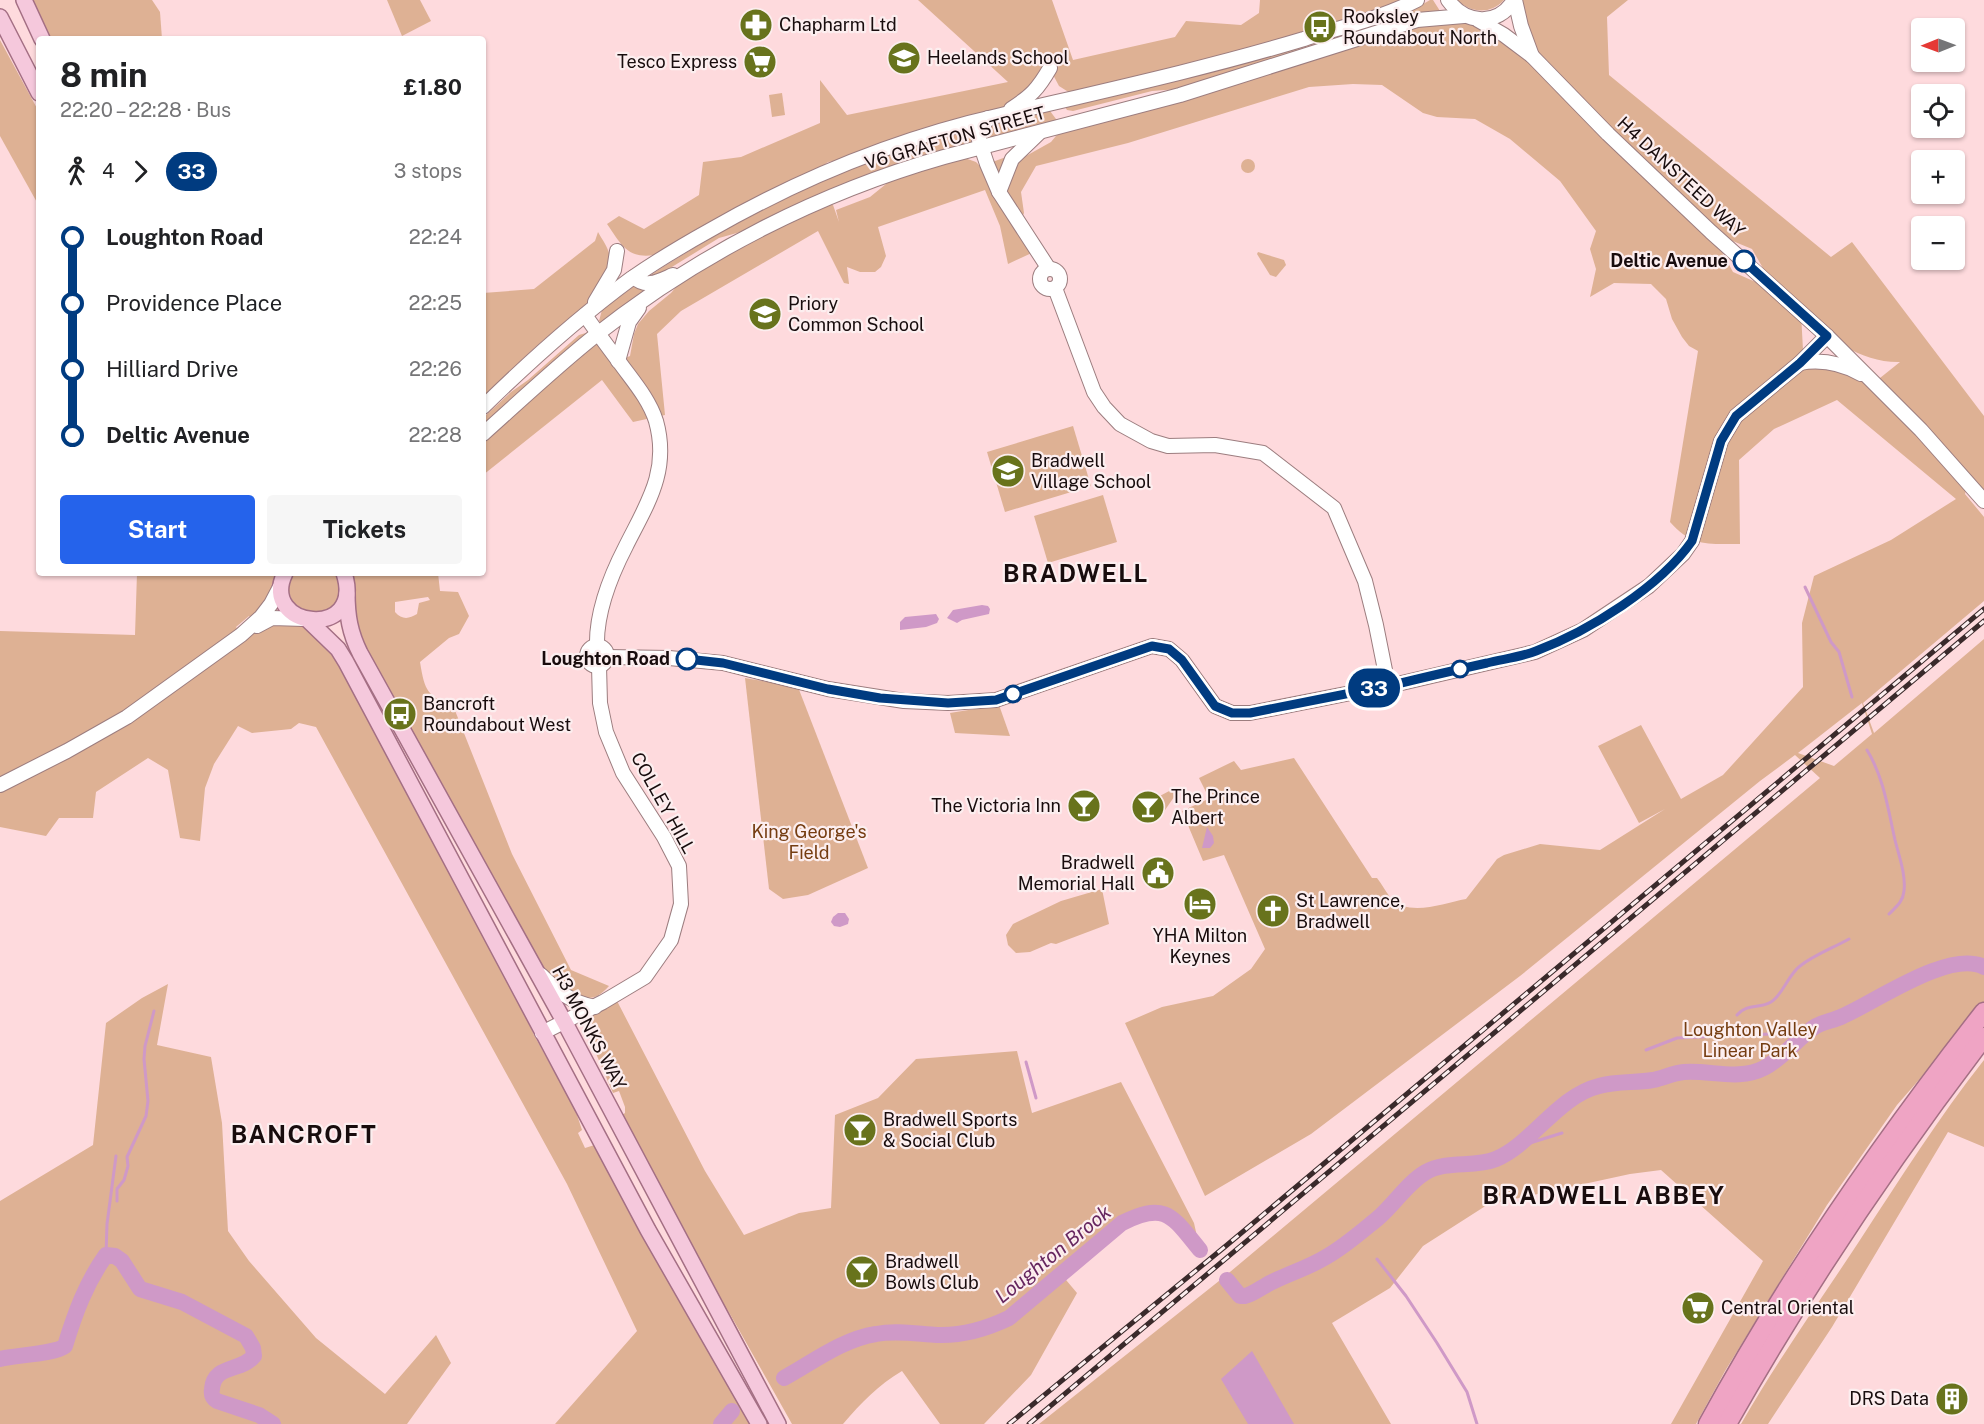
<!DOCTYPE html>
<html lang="en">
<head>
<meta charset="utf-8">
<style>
	body { margin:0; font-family:"Public Sans",sans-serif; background:#f6f6f6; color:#202124; height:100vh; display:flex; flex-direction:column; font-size:22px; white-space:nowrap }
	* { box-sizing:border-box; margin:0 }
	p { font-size:20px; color:#757577 }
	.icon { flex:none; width:33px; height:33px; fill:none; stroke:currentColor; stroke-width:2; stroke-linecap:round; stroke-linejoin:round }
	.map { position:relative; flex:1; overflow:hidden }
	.drawer { position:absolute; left:36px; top:36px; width:450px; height:540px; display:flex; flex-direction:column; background:#fff; border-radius:6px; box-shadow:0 2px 4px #0004 }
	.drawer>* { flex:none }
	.badge { padding:0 12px; border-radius:20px; font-size:21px; line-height:39px }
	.needle { width:39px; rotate:269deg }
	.fabs { position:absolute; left:1911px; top:18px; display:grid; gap:12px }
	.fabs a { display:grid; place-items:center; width:54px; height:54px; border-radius:6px; background:#fff; box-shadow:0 2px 4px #0004; font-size:30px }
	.map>.badge { position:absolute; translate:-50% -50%; box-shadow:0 0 0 3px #fff }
	.legs { display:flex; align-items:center; gap:9px; height:66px; padding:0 24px; font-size:20px }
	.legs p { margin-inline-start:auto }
	.headline { display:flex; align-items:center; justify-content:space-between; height:102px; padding:0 24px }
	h1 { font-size:33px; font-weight:700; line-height:45px }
	.primary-button { display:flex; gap:12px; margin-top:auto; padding:12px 24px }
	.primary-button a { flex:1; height:69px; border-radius:6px; background:#2563eb; color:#fff; font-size:24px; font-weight:700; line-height:69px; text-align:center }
	.primary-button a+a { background:#f6f6f6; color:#202124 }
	ul { padding:0 24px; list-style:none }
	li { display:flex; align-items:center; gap:21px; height:66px; font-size:22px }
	li i { display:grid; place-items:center; width:9px; height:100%; margin:0 8px; background:currentColor }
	li i::after { content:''; width:15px; height:15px; margin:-8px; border:4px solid; border-radius:50%; background:#fff }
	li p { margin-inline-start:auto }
	li:first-child i { background:linear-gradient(#0000 50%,currentColor 0) }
	li:last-child i { background:linear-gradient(currentColor 50%,#0000 0) }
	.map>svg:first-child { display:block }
	.green { fill:#deb194; fill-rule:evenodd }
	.water { fill:#cf99c7 }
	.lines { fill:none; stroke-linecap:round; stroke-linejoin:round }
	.stream { stroke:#cf99c7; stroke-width:3 }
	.river { stroke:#cf99c7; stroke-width:16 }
	.secondary-casing { stroke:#9c7d7f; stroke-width:16 }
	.primary-casing { stroke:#a46f84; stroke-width:18 }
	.highway-casing { stroke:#a46f84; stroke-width:21 }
	.secondary { stroke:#fff; stroke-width:14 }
	.primary { stroke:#f5c8dc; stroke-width:15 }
	.highway { stroke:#efa4c4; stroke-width:18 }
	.rail-casing { stroke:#3a2a2b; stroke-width:5 }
	.rail { stroke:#fceeef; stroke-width:3; stroke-dasharray:9; stroke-linecap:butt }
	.line-1-casing { stroke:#fff; stroke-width:14 }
	.line-1 { stroke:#003b80; stroke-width:9 }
	.stop-1-dot { fill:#fff; stroke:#003b80; stroke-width:3 }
	.labels { text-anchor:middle; stroke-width:4.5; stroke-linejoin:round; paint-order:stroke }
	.poi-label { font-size:18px; fill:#180c0d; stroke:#fceeef; text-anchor:start }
	.street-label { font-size:18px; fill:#180c0d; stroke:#fceeef }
	.stop-label { font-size:18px; font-weight:bold; fill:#180c0d; stroke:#fceeef; text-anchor:end }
	.park-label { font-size:18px; fill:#753d11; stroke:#fceeef }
	.water-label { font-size:20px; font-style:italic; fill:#66265f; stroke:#fceeef }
	.district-label { font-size:24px; font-weight:bold; letter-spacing:1.5px; fill:#180c0d; stroke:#fceeef }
</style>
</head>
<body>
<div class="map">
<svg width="1984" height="1424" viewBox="0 0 1984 1424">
	<rect width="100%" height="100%" fill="#fedadd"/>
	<g class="green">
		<polygon points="24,0 152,0 160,12 162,39 42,39"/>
		<polygon points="387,0 420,0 431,21 402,36"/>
		<path d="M918,0H1052L1073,60L1175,37L1186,21L1241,25L1259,13L1260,0H1417L1148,82L1078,98L1059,86L1050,69L1001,115L858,157L828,162L805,179L654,255C627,259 621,244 607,224L619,216L644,229L699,195L703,162L741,157L820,123V80L847,115L1008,82Z"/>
		<polygon points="1430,0 1433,0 1440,11 1428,12 1393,22 1391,18 1413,10"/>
		<path d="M1457,0H1504C1490,15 1471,13 1457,0Z"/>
		<path d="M1515,0H1628L1607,17L1609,75L1831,257L1852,242L1984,416V501L1875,382L1900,362C1861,363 1829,338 1801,313L1803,350L1792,362L1757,389L1738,414L1806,367L1828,364L1867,383L1928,445L1966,490L1965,494L1984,517V601L1863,703L1874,733L1984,639V1005L1897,1105L1827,1205L1725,1371L1696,1424H1671L1763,1261L1661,1170L1630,1174L1487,1205L1423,1246L1390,1288L1332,1323L1391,1424H1039L1224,1277L1820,778L1795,755L1760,781L1520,976L1311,1134L1205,1196L1125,1023L1162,1007L1213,996L1251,969L1265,949L1224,855L1203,861L1182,811L1230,789L1209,798L1199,778L1234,761L1241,770L1294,758L1372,878H1377C1382,884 1385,891 1390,897C1408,918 1443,903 1466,899L1497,859L1504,855L1540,844L1600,850L1665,809L1639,823L1598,746L1641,725L1681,799L1723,775L1803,687L1802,623L1814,576L1891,540L1956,499L1837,400L1774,429L1739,460L1740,544C1709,544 1692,547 1670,522L1698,351L1689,346L1682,337L1672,319L1666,299L1651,284L1614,283L1590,297L1596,269L1590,249L1596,231L1560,181L1510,139L1475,119L1437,117L1423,113L1382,85L1353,84L1309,87L1128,143L1036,166L1021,192L1024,213L1022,218L1036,251L1008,264L1000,226L985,190L878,227L886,256L881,267L875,272H860L847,267L849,284L844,283L818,231L681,311L657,334L665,415L633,422L602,380L483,475V434L598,333L618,361L630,356L634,334L638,324L649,311L671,293L694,266L814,204L833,205L839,222L836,210L870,197L907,167L962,157L976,162L985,171L987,164L1006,157L1017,161L1051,142L1065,125L1417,20L1464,16L1531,55ZM1711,232L1752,249L1776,291L1733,272ZM1862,703L1872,734L1834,766L1798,753Z"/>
		<polygon points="1360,28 1362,33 1179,89 1152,91 1073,111 1067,110 1065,107 1212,72"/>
		<polygon points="0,40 39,112 39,206 0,136"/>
		<polygon points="782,93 785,115 772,117 769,95"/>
		<polygon points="1050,111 1056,119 1063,121 985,140 985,134 991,124"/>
		<path d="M978,127L977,142L873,173L841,185L751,229L719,238L654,278L643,280C706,239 770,202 839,173C884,154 932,142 978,127Z"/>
		<circle cx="1248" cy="166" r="7"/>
		<path d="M598,232C604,243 613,253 609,266C599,302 566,320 539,344C519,361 502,381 483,399V293L534,289L595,241Z"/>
		<polygon points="1258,252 1284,260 1286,265 1276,277 1270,275 1257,254"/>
		<polygon points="634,286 645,291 651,290 603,324 599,321 602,310"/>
		<polygon points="589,332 483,429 483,418 511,392 528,380 579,335"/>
		<polygon points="1073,426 1091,486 1005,512 987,452"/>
		<polygon points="1103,495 1117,542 1048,563 1034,516"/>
		<polygon points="137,573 276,573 267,601 251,618 249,616 236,627 242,635 272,618 304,619 338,649 458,870 534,1035 575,1109 582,1130 578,1133 585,1148 601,1143 759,1424 555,1424 637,1331 567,1184 316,727 299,723 291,729 252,733 238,726 214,764 205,788 200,841 180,838 168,770 148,758 96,792 93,818 59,818 46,836 0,827 0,631 135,635"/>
		<path d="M294,573H337C360,631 266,618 294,573Z"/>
		<path d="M350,573H438L440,591L458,592L469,616L459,634L449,638L420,662C425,693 427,694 454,708L512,854L571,970L609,986C586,1013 566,989 545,973L357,656ZM428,597L430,600L419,603L417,614C409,619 402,620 395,612V602Z"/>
		<polygon points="745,678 798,687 868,868 808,895 783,899 769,889"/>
		<polygon points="999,705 1010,736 955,733 950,713"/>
		<polygon points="1173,789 1174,797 1163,813 1156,798"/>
		<polygon points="1102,889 1109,924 1056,944 1051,943 1030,952 1016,953 1008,945 1006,935 1013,924 1061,901"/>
		<polygon points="168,984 157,1045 211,1057 222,1123 228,1231 249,1261 316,1338 385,1394 436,1335 451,1363 407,1424 0,1424 0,1201 93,1145 106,1023 142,998"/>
		<path d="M616,999L705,1171L744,1235L799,1213L831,1208L835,1115L878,1098L916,1059L1017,1051L1032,1113L1121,1082L1194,1223L1200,1250C1191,1238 1182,1224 1169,1216C1138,1197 1083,1255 1061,1274L1077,1293L1031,1375L984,1424H940L902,1371C878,1385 861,1403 843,1424H792L726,1307L762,1375L755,1379L622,1115L625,1113V1107L619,1091L613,1093L582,1021Z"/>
		<path d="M1984,1060V1147L1948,1132L1832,1327L1768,1424H1741C1777,1361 1820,1301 1860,1240C1900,1179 1939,1117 1984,1060Z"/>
	</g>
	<g class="water">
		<polygon points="982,605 988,606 990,609 989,614 962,620 957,623 947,618 953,610"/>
		<polygon points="936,614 939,619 937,623 926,627 900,630 900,622 905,617"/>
		<polygon points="1207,827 1213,836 1214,843 1210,848 1202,848"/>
		<polygon points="838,913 845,913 849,919 848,924 840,927 834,926 831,922 833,917"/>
		<polygon points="1252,1351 1294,1424 1248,1424 1221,1379"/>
	</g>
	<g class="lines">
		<g class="stream">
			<polyline points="1805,587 1831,642 1839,652 1852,697"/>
			<path d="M1867,750C1884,778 1888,809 1895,840C1899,856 1906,875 1904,891C1903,902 1896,907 1889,914"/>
			<path d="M1737,1015C1747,1003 1759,1009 1771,1002C1782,996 1788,975 1800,966C1814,955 1833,948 1849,939"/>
			<polyline points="1646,1050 1677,1038 1770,1034"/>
			<polyline points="1026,1062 1036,1098"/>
			<polyline points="1514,1148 1562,1133"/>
			<polyline points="117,1201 117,1189 124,1180 128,1166 127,1157 146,1116 148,1101 144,1059 145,1046 154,1011"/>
			<polyline points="106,1255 107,1224 116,1156"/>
			<polyline points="1377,1259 1406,1296 1437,1343 1467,1392 1477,1424"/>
		</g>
		<g class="river">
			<path d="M1227,1280L1240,1296H1245C1254,1294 1263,1286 1272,1282C1290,1273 1310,1267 1326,1257C1344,1247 1361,1232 1377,1219C1394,1205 1407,1183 1426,1172C1447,1160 1474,1168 1496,1159C1532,1144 1558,1096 1599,1086C1617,1081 1635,1083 1653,1080C1663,1078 1673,1073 1684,1072C1711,1070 1739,1081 1764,1068C1783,1058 1796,1040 1813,1028C1821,1022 1833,1021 1843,1016C1875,1002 1950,949 1984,967"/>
			<path d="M0,1359C16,1355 55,1354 65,1346C75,1313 86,1283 106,1255L115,1256L122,1261L140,1289L182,1302L246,1336L253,1348L254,1356C241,1372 214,1364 212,1389C211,1395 212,1398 217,1401L259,1415L273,1424"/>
			<path d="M784,1378C813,1362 843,1339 876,1334C896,1330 918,1334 937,1335C963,1336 986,1329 1009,1318L1122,1223C1166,1201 1172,1216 1200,1250"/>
			<polyline points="721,1424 732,1411"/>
		</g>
		<g class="secondary-casing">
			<g id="secondary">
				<path d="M1448,0C1465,24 1498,27 1514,0"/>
				<polyline points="1515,0 1521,26 1532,56"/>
				<polyline points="1478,20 1504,35 1532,56 1608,134 1711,232 1827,336 1921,430 1984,501"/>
				<path d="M1011,109C1031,96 1038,89 1050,68"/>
				<polyline points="988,118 980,131 979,140 987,164 999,192 1049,269"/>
				<polyline points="999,192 1012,159 1039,133"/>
				<circle cx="1050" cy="279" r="10"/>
				<path d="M634,277C646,289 659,281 673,275"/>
				<polyline points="1055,288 1094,392 1104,407 1120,424 1151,441 1168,446 1215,445 1263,453 1334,508 1365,581 1376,625 1387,680"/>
				<polyline points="595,302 614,270 617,251"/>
				<path d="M585,315C596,331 608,347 620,363C633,381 649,399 656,421C670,471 647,504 626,546C611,575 596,613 597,646"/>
				<polyline points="618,361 629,322 639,308"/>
				<path d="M1800,363C1822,359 1841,363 1861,374"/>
				<path d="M483,407C530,361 579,317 632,278C658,260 685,244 712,229C803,177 899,138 1001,115C1103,91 1204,69 1304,39C1341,27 1382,18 1417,0"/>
				<path d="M483,434C520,401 557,366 596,335C699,254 818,193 944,157L1180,95L1417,20L1464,16"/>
				<polyline points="257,626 272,618 304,619"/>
				<circle cx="597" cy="656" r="10"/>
				<polyline points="607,657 669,658 723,663 828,689 904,701 948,703 996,700 1152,646 1169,649 1182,660 1215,706 1232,713 1250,713 1381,687"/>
				<polyline points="1393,685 1535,652 1583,630 1649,586 1683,554 1692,541 1721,441 1736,416 1800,363 1827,336"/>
				<polyline points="0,785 67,751 127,717 241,635 261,617 271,604 281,585"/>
				<path d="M541,975C557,991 572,1003 595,1007"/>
				<polyline points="542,1033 603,1002 645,977 671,940 681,904 679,866 664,837 623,773 606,732 600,703 599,666"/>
			</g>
		</g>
		<g class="primary-casing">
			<g id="primary">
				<polyline points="24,0 42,39"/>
				<polyline points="0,17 39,93"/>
				<path d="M285,573C258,629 366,641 344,573"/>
				<path d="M347,593C347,616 350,633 360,653L565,1023L778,1424"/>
				<polyline points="308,620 338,649 346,662 648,1230 759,1424"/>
			</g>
		</g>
		<g class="highway-casing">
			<g id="highway">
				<path d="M1708,1424C1787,1279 1882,1142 1984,1012"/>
				<path d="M1727,1424C1803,1289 1890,1160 1984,1037"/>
			</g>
		</g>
		<use href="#secondary" class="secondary"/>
		<use href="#primary" class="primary"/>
		<use href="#highway" class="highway"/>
		<g class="rail-casing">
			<g id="rail">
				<polyline points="1009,1424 1227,1245 1984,609"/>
				<polyline points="1029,1424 1984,621"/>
			</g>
		</g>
		<use href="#rail" class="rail"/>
	</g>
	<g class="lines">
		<g class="line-1-casing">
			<path id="line-1" d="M687,659L723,663L828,689L880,698L948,703L996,700L1152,646L1169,649L1182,660L1215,706L1232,713H1250L1381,687V683L1387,680L1391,681L1393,685C1425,677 1456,670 1487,663C1503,659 1521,657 1536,651C1589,631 1660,587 1692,541L1721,441L1736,416L1800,363L1827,336L1744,261"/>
		</g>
		<use href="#line-1" class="line-1"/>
	</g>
	<defs>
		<g id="pharmacy-disc" transform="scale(1.725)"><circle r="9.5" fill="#68731c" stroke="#fceeef"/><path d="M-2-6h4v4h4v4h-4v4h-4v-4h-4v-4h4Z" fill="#fff"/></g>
		<g id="bus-disc" transform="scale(1.725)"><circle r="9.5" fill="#68731c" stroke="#fceeef"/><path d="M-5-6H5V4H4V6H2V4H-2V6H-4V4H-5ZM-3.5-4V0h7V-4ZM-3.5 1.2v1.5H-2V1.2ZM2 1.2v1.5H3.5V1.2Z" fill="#fff"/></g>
		<g id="school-disc" transform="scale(1.725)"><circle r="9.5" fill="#68731c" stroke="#fceeef"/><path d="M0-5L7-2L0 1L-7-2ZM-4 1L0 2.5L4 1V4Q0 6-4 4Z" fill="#fff"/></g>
		<g id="supermarket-disc" transform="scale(1.725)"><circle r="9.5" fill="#68731c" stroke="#fceeef"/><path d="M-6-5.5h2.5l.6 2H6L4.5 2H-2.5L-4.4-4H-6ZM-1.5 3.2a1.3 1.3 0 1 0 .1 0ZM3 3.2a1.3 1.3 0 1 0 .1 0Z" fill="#fff"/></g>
		<g id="bar-disc" transform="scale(1.725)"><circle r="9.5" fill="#68731c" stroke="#fceeef"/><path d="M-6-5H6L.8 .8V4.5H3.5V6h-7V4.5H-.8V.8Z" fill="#fff"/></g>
		<g id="civic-disc" transform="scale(1.725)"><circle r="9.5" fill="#68731c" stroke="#fceeef"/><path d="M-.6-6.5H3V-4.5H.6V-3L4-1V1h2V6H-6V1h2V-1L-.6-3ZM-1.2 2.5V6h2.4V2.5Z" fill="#fff"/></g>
		<g id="hotel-disc" transform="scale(1.725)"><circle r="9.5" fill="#68731c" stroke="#fceeef"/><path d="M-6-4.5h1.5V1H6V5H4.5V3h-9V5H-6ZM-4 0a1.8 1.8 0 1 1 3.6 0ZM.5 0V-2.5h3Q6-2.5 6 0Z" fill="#fff"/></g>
		<g id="church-disc" transform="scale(1.725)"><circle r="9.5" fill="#68731c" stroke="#fceeef"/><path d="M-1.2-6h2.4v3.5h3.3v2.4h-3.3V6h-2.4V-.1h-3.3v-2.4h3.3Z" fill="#fff"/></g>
		<g id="building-disc" transform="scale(1.725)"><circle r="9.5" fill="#68731c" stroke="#fceeef"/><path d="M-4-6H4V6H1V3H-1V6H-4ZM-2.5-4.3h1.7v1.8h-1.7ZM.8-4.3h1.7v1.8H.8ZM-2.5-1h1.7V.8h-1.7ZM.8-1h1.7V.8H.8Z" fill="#fff"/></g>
	</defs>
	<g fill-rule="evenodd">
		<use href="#pharmacy-disc" x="756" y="25"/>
		<use href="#bus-disc" x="1320" y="27"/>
		<use href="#school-disc" x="904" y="58"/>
		<use href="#supermarket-disc" x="760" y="62"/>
		<use href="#school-disc" x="765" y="314"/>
		<use href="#school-disc" x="1008" y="471"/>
		<use href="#bus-disc" x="400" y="714"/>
		<use href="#bar-disc" x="1084" y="806"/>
		<use href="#bar-disc" x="1148" y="807"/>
		<use href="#civic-disc" x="1158" y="873"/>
		<use href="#hotel-disc" x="1200" y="904"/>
		<use href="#church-disc" x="1273" y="911"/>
		<use href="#bar-disc" x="860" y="1130"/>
		<use href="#bar-disc" x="862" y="1272"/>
		<use href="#supermarket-disc" x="1698" y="1308"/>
		<use href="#building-disc" x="1952" y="1399"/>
	</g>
	<g class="stop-1-dot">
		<circle cx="1744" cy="261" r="10"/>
		<circle cx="687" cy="659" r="10"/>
		<circle cx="1460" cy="669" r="8"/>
		<circle cx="1013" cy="694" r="8"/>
	</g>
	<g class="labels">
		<g class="poi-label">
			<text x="1343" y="23">Rooksley<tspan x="1343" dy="21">Roundabout North</tspan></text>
			<text x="779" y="31">Chapharm Ltd</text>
			<text x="927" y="64">Heelands School</text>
			<text x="737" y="68" text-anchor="end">Tesco Express</text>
			<text x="788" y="310">Priory<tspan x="788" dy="21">Common School</tspan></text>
			<text x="1031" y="467">Bradwell<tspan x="1031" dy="21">Village School</tspan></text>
			<text x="423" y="710">Bancroft<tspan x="423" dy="21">Roundabout West</tspan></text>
			<text x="1171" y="803">The Prince<tspan x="1171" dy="21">Albert</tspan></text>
			<text x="1061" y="812" text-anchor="end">The Victoria Inn</text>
			<text x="1135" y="869" text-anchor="end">Bradwell<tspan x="1135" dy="21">Memorial Hall</tspan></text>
			<text x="1296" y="907">St Lawrence,<tspan x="1296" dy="21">Bradwell</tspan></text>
			<text x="1200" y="942" text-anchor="middle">YHA Milton<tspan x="1200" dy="21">Keynes</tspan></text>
			<text x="883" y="1126">Bradwell Sports<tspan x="883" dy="21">&amp; Social Club</tspan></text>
			<text x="885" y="1268">Bradwell<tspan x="885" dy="21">Bowls Club</tspan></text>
			<text x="1721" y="1314">Central Oriental</text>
			<text x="1929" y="1405" text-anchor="end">DRS Data</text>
		</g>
		<g class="street-label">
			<text transform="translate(955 138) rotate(-16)" y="6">V6 GRAFTON STREET</text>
			<text transform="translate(1681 177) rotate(43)" y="6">H4 DANSTEED WAY</text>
			<text transform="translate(663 803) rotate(61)" y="6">COLLEY HILL</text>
			<text transform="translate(589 1028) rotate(62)" y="6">H3 MONKS WAY</text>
		</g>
		<g class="stop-label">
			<text x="1728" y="267">Deltic Avenue</text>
			<text x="670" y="665">Loughton Road</text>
		</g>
		<g class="park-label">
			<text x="809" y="838">King George's<tspan x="809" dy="21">Field</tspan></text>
			<text x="1750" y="1036">Loughton Valley<tspan x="1750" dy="21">Linear Park</tspan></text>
		</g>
		<g class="water-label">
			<text transform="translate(1053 1254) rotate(-39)" y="7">Loughton Brook</text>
		</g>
		<g class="district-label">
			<text x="1076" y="582">BRADWELL</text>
			<text x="304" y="1143">BANCROFT</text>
			<text x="1604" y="1204">BRADWELL ABBEY</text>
		</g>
	</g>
</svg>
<div class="fabs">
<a><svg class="needle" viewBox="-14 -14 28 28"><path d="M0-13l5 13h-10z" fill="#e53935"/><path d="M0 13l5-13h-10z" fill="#757577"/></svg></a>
<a><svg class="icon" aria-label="locate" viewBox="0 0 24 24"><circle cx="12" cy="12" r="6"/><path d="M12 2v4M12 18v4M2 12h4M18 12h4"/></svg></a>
<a>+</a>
<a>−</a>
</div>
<b class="badge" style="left:1374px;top:688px;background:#003b80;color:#fff">33</b>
<section class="drawer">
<div class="headline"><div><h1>8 min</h1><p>22:20 – 22:28 · Bus</p></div><b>£1.80</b></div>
<div class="legs"><svg class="icon" aria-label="walk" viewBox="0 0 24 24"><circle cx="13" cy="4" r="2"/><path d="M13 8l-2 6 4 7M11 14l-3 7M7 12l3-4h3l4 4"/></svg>4<svg class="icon" aria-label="forward" viewBox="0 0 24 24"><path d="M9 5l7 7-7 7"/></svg><b class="badge" style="background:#003b80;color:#fff">33</b><p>3 stops</p></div>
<ul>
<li><i style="color:#003b80"></i><b>Loughton Road</b><p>22:24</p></li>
<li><i style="color:#003b80"></i><span>Providence Place</span><p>22:25</p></li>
<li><i style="color:#003b80"></i><span>Hilliard Drive</span><p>22:26</p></li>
<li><i style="color:#003b80"></i><b>Deltic Avenue</b><p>22:28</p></li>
</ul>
<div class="primary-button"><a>Start</a><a>Tickets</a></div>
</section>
</div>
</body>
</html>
